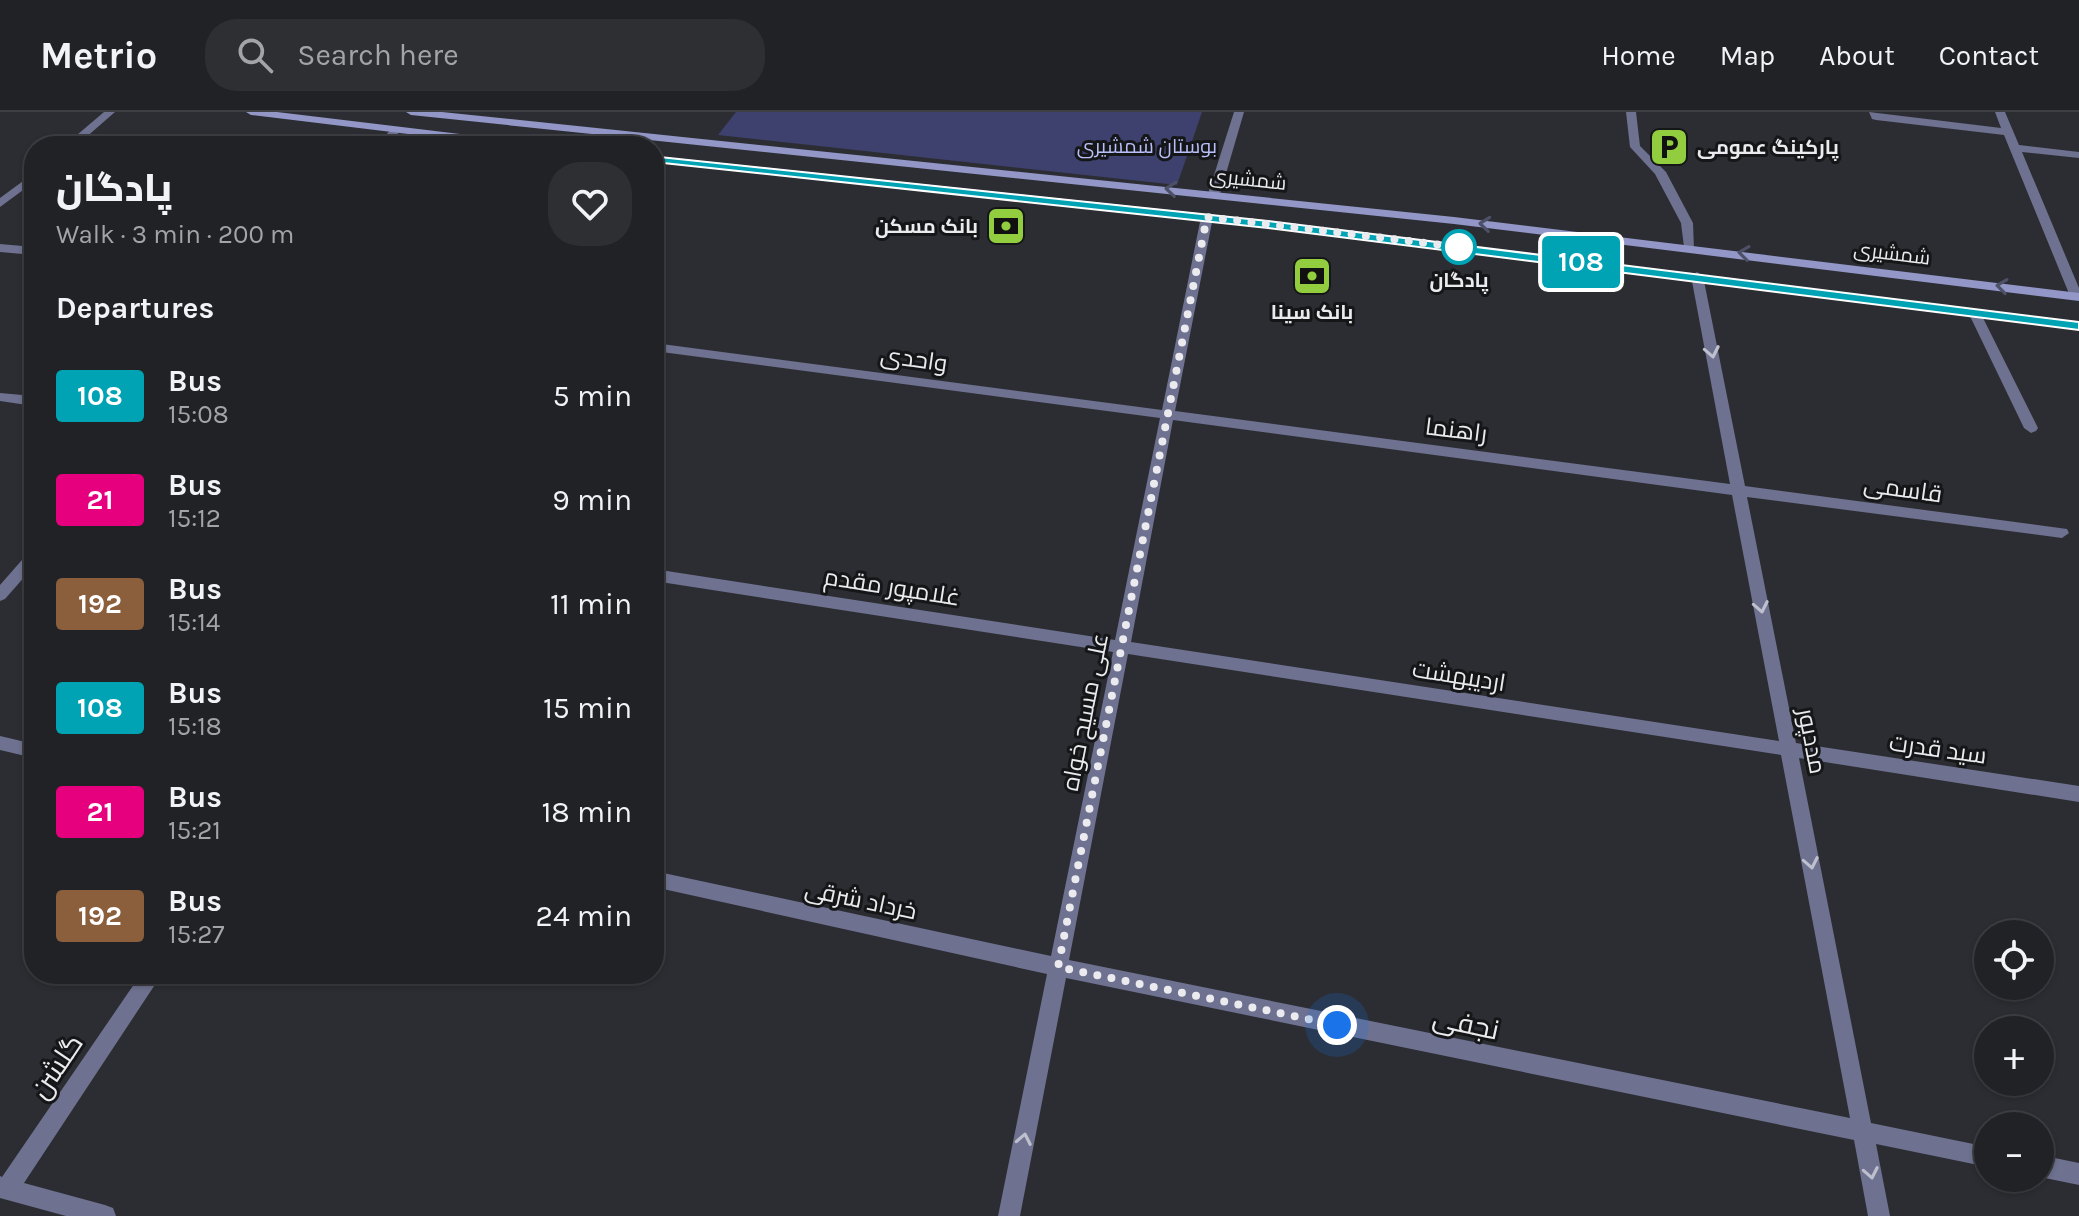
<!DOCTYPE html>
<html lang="en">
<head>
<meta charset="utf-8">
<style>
	body { margin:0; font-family:Karla,Cairo,sans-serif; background:#2d2f32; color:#f1f3f6; height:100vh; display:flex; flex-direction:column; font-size:30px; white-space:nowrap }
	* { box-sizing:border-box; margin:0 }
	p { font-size:26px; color:#a2a4a7 }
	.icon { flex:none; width:44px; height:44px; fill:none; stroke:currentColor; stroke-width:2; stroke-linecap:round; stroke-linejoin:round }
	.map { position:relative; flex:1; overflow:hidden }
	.side { position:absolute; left:24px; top:24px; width:640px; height:848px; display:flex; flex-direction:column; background:#212226; border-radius:32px; box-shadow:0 2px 6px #0004,0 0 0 2px #3e3f43 }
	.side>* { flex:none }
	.badge { padding:0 16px; border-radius:6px; font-size:28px; line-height:52px }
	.buttons { position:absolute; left:1974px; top:808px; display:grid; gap:16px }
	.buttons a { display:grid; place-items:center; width:80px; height:80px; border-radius:50%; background:#212226; box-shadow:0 2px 6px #0004,0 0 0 2px #3e3f43; font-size:40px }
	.you { position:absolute; width:40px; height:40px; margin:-20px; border:6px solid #fff; border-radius:50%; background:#1a73e8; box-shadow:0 0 0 12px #1a73e833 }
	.map>.badge { position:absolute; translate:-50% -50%; box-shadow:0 0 0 4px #fff }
	h2 { padding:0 32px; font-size:30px; line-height:72px }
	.round { display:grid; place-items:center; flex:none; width:84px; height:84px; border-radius:32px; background:#2d2f32 }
	.head { display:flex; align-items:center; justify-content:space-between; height:136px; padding:0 32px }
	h1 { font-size:38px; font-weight:800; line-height:60px }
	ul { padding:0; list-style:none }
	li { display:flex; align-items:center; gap:24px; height:104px; padding:0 32px }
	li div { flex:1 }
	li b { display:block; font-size:30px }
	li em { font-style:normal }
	li .badge { min-width:88px; font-weight:700; text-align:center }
	header { display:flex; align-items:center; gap:48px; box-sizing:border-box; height:112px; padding:0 40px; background:#212226; border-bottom:2px solid #3e3f43 }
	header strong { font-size:38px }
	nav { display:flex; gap:44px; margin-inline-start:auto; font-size:28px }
	.search { width:560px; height:72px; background:#2d2f32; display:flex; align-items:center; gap:20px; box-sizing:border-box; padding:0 28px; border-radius:32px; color:#a2a4a7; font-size:30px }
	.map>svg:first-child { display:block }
	.green { fill:#3e416e }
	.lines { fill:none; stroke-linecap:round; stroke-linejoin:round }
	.service { fill:#6e718f; fill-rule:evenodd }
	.minor { fill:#6e718f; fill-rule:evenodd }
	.tertiary { fill:#6e718f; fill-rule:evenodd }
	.secondary { fill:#9297c7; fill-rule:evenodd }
	.oneway { stroke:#4d5067 }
	.oneway2 { stroke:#bfc0cd }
	.line { fill:#00a3b4; stroke:#fff; stroke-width:2 }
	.walk { stroke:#ebebef; stroke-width:8; stroke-dasharray:0 14.4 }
	.stop-dot { fill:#fff; stroke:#00a3b4; stroke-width:4 }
	.labels { text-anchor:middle; stroke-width:6; stroke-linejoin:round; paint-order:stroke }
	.far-park-label { font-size:20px; fill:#b9bff8; stroke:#151618 }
	.far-poi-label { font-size:20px; font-weight:bold; fill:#ebebef; stroke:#151618; text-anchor:start }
	.far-street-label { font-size:20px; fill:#ebebef; stroke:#151618 }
	.far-stop-label { font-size:20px; font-weight:bold; fill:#ebebef; stroke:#151618 }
	.street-label { font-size:24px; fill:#ebebef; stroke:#151618 }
	.near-street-label { font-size:28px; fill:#ebebef; stroke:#151618 }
</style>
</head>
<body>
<header>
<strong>Metrio</strong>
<div class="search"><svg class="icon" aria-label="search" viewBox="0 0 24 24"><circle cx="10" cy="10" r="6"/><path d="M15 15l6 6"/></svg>Search here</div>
<nav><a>Home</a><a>Map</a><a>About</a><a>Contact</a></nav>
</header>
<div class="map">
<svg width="2079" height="1104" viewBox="0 0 2079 1104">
	<rect width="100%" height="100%" fill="#2c2d32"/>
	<polygon class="green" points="736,0 1202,0 1177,73 718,23"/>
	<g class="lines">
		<polygon class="service" points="1626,0 1636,0 1640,34 1666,60 1693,111 1694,138 1690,139 1684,135 1681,111 1655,62 1630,35"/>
		<g class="minor">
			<polygon points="104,0 115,0 76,34 64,34"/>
			<polygon points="1869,0 2001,16 1995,0 2005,0 2019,33 2079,40 2079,46 2022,40 2079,176 2079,187 2070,184 2004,23 1876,8 1872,7"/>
			<polygon points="391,17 400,19 388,34 377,34"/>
			<polygon points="34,61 34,70 0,95 0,86"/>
			<path d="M1207,102L1213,105L1175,299L1730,372L1691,164L1697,160L1703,164L1745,374L2067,417L2069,421L2062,426L1747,385L1796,631L2079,674V690L1799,646L1871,1011L1988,1035V1055L1876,1032L1890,1104H1868L1854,1028L1066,866L1020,1104H998L1047,862L654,775V759L1051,844L1113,540L654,469V457L1115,528L1160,306L654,239V231L1162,298L1201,105ZM1173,308L1732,383L1779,629L1131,530ZM1128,542L1781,643L1850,1006L1069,848Z"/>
			<polygon points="0,132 34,135 34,143 0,140"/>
			<polygon points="1974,196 1980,200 2038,316 2036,319 2031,321 2024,316 1968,200"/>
			<polygon points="0,281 34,284 34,294 0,289"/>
			<polygon points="34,438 34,454 5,487 0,489 0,473 29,440"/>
			<polygon points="0,624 34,632 34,646 0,638"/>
			<polygon points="141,862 162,862 24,1071 105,1093 113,1096 116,1104 66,1104 0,1086 0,1064 2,1065"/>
			<polygon points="2040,1043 2079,1051 2079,1073 2040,1065"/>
		</g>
		<polygon class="tertiary" points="1234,0 1244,0 1220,82 1210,84 1208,82"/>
		<g class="secondary">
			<polygon points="246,0 277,0 534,31 539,34 507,34 251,3"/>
			<polygon points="406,0 442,0 1454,105 2079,181 2079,189 1454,112 411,3"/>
			<polygon points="654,44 1207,102 2079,210 2079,218 1207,108 654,50"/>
		</g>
	</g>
	<defs><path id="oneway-chevron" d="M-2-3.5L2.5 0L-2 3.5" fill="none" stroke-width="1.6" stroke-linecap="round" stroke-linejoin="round" transform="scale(2)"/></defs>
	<g class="oneway">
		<use href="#oneway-chevron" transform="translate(1171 77) rotate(-174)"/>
		<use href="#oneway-chevron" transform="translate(1485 112) rotate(-174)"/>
		<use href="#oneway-chevron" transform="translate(1744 141) rotate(-173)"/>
		<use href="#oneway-chevron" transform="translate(2002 174) rotate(-172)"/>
	</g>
	<g class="oneway2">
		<use href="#oneway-chevron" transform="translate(1712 240) rotate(79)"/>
		<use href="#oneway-chevron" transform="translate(1761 495) rotate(79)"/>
		<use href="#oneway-chevron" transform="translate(1811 751) rotate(79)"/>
		<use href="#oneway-chevron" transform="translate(1024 1027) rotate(-79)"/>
		<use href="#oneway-chevron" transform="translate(1871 1061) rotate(79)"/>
	</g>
	<polygon class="line" points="650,44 1268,109 2079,210 2079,218 1268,116 654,50"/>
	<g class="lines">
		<polyline class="walk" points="1337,913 1058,855 1207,105 1459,135"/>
	</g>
	<defs>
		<g id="parking-square" transform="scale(2)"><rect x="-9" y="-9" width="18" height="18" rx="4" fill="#91cd3f" stroke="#151618"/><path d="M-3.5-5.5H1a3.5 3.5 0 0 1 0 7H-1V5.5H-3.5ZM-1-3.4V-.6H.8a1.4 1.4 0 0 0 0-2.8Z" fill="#111"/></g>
		<g id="bank-square" transform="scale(2)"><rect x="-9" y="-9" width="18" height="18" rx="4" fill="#91cd3f" stroke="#151618"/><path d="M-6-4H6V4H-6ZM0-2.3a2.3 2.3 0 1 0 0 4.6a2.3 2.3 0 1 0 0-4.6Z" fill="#111"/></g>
	</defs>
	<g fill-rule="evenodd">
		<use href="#parking-square" x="1669" y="35"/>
		<use href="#bank-square" x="1006" y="114"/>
		<use href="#bank-square" x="1312" y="164"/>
	</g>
	<circle class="stop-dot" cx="1459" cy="135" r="16"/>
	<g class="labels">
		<g class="far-park-label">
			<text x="1147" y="41">بوستان شمشیری</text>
		</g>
		<g class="far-poi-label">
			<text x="1697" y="42">پارکینگ عمومی</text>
			<text x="978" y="121" text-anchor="end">بانک مسکن</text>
			<text x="1312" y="207" text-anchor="middle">بانک سینا</text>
		</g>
		<g class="far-street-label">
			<text transform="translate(1248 67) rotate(6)" y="7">شمشیری</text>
			<text transform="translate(1892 141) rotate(7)" y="7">شمشیری</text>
		</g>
		<g class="far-stop-label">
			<text x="1459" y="175">پادگان</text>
		</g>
		<g class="street-label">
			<text transform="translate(914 247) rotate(8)" y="8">واحدی</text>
			<text transform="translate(1456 318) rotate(7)" y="8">راهنما</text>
			<text transform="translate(1903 377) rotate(8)" y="8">قاسمی</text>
			<text transform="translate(892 475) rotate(9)" y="8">غلامپور مقدم</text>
			<text transform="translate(1459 564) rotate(9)" y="8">اردیبهشت</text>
			<text transform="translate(1085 600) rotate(-79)" y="8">علی مسیح خواه</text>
			<text transform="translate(1812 629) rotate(79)" y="8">مددپور</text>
			<text transform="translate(1938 637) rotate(8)" y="8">سید قدرت</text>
			<text transform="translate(861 788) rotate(12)" y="8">خرداد شرقی</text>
		</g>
		<g class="near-street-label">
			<text transform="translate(1466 911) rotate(12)" y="10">نجفی</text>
			<text transform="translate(56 954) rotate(-56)" y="10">گلشن</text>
		</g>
	</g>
</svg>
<div class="buttons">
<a><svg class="icon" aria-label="locate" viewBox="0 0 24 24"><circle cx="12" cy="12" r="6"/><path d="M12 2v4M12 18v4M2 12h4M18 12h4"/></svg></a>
<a>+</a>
<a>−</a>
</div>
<div class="you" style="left:1337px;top:913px"></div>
<b class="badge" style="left:1581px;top:150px;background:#00a3b4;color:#fff">108</b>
<section class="side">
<div class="head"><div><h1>پادگان</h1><p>Walk · 3 min · 200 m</p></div><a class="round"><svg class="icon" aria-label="heart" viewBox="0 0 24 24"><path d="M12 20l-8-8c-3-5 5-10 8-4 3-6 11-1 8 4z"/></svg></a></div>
<h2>Departures</h2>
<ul>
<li><span class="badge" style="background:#00a3b4;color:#fff">108</span><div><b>Bus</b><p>15:08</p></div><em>5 min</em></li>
<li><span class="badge" style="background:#e6007e;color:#fff">21</span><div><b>Bus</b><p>15:12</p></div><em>9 min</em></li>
<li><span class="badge" style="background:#8b5e3c;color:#fff">192</span><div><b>Bus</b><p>15:14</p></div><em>11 min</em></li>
<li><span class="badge" style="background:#00a3b4;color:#fff">108</span><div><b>Bus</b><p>15:18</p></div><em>15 min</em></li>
<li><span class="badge" style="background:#e6007e;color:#fff">21</span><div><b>Bus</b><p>15:21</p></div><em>18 min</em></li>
<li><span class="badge" style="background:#8b5e3c;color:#fff">192</span><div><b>Bus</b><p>15:27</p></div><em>24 min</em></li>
</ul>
</section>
</div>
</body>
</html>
